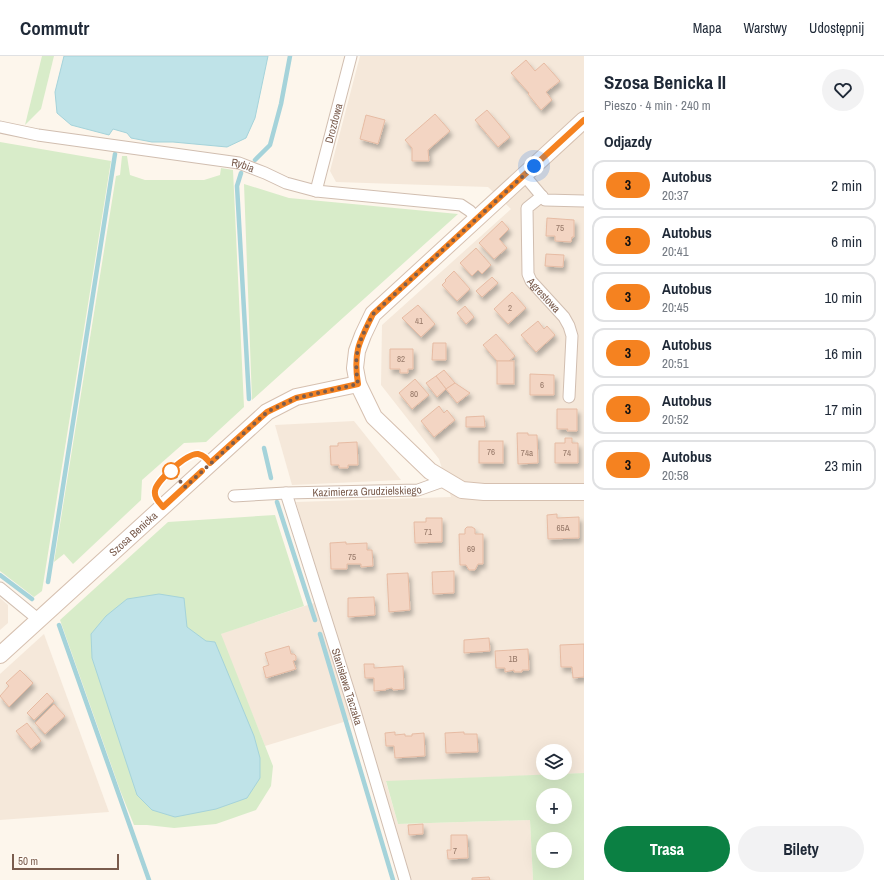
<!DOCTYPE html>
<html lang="pl">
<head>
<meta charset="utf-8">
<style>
	body { margin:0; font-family:"Archivo Narrow",sans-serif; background:#f2f2f3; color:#1f2937; height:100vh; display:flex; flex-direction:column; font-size:15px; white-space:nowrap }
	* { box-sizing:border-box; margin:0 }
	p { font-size:13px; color:#747a83 }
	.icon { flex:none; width:22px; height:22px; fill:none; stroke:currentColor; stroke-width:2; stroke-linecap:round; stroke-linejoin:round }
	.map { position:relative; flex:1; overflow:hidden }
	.drawer { display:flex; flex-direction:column; background:#fff; width:300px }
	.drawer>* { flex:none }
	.badge { padding:0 8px; border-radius:13px; font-size:14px; line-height:26px }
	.fabs { position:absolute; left:536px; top:688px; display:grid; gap:8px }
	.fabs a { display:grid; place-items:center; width:36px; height:36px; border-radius:50%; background:#fff; box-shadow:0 4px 16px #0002; font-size:20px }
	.scale { position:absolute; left:12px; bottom:10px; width:107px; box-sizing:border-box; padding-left:4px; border:2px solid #7a5c4d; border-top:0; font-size:11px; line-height:14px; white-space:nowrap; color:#7a5c4d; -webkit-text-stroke:3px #fffaf3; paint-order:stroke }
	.you { position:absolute; width:20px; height:20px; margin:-10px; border:3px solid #fff; border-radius:50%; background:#1a73e8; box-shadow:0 0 0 6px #1a73e833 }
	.map>.badge { position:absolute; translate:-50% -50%; box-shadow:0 0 0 2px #fff }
	h2 { padding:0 20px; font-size:15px; line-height:36px }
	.round { display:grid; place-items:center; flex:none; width:42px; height:42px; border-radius:21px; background:#f2f2f3 }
	.summary { display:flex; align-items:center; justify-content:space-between; height:68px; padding:0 20px }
	h1 { font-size:19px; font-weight:700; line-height:30px }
	.button { display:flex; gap:8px; margin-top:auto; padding:8px 20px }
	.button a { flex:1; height:46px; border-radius:24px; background:#0b8043; color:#fff; font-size:16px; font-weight:700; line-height:46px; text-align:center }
	.button a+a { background:#f2f2f3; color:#1f2937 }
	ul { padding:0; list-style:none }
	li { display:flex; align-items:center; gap:12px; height:50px; margin:0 8px 6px; padding:0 12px; border:2px solid #e0e1e3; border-radius:12px }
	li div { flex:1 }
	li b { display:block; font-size:15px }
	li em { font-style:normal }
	li .badge { min-width:44px; font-weight:700; text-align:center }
	header { display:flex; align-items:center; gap:24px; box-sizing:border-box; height:56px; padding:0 20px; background:#fff; border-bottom:1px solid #e0e1e3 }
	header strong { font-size:19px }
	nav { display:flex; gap:22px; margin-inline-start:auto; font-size:14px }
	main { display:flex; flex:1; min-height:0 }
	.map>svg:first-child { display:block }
	.residential { fill:#f5e8da; fill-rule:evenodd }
	.green { fill:#d8ecc9; fill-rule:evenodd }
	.water { fill:#bfe3e8; stroke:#a5d3da }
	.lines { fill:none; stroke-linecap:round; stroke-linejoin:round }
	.stream { stroke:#a5d3da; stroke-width:4.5 }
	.building { fill:#f3d5c3; stroke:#e6bba3; filter:url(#shadow) }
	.street-casing { stroke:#d1beb0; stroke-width:13 }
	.secondary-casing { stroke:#d6c0b0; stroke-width:18 }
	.street { stroke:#fff; stroke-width:11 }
	.secondary { stroke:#fff; stroke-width:16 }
	.line-casing { stroke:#fff; stroke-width:9 }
	.line { stroke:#f58220; stroke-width:6 }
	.walk { stroke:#7a5c4d; stroke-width:4; stroke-dasharray:0 7.2 }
	.stop-dot { fill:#fff; stroke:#f58220; stroke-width:2 }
	.labels { text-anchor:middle; stroke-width:3.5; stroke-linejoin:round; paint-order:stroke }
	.number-label { font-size:9px; fill:#987a6a }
	.street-label { font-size:11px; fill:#7a5c4d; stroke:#fffaf3 }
</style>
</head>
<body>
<header>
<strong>Commutr</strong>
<nav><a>Mapa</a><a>Warstwy</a><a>Udostępnij</a></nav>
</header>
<main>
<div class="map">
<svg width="584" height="824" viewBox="0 0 584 824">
	<defs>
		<filter id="shadow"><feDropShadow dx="2.5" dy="4.5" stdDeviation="2" flood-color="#0004"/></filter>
	</defs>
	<rect width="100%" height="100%" fill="#fdf6ec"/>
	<g class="residential">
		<path d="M360,0H584V717L386,726L398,768L530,764L533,824H410L360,661L265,690L220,578L323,544L296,446L451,441L439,403L381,329L382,269L511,153L488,131L336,126L330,115ZM543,695H565V717H543Z"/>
		<polygon points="354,365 401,424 292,429 275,369"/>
		<polygon points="0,542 8,549 8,567 0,574"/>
		<polygon points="44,578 109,756 0,764 0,618"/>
	</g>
	<g class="green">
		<polygon points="42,0 54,0 41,53 25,69"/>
		<polygon points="0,86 111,105 42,535 34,541 0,515"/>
		<polygon points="122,100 127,100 130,119 145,124 204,124 220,119 221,112 233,114 244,351 206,386 184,387 142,424 141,444 73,508 64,498 54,506 116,120 120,119"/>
		<polygon points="244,128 289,142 458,158 252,344"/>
		<polygon points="275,459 304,550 221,578 273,710 271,730 256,754 216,768 174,772 147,769 134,769 120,734 60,564 168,466"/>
		<path d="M584,717V824H533L530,764L398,768L386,725ZM543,739H565V761H543ZM543,783H565V805H543Z"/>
	</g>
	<g class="water">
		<polygon points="64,0 268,0 255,62 246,82 227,91 173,86 152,86 131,82 127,77 113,73 109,79 71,69 57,57 55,36"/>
		<polygon points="159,538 184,542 187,571 206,585 215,586 254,680 260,702 260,722 247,742 216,753 175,761 152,754 137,739 92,602 91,578 106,560 127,543"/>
	</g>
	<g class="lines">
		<g class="stream">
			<polyline points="255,104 270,89 281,48 290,0"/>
			<polyline points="241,117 237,130 249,343"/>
			<polyline points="264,392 271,422"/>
			<polyline points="277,446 315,564"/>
			<polyline points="0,519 32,543"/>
			<polyline points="48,526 115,98"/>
			<polyline points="59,569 149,824"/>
			<polyline points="320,578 393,824"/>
		</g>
	</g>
	<g class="building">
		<polygon points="526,4 535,15 544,7 560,25 546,36 552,44 541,54 528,38 529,37 511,17"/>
		<polygon points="487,54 510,81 498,91 475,64"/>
		<polygon points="435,58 450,75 428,94 429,105 412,105 412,92 405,84"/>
		<polygon points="366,59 385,64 378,88 360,83"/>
		<polygon points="547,162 574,164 574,181 572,181 571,186 555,185 555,180 546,180"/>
		<polygon points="502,165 509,173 499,183 507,192 494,203 479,187"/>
		<polygon points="476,192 491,209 482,218 478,214 472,220 460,207"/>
		<polygon points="546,198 564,199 563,211 545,210"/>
		<polygon points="454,215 470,233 457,245 442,229 446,225 445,224"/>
		<polygon points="492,221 498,227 482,241 476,235"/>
		<polygon points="512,236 526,252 508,268 494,253"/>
		<polygon points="418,249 435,268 421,281 402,262"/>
		<polygon points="465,250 474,261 466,268 457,257"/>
		<polygon points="538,265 544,273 547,270 555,279 536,296 521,279"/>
		<polygon points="496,278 515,300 509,305 497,305 483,289"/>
		<polygon points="433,287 446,287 446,304 432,304"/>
		<polygon points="390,293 413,293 413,313 408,313 408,317 400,317 400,313 390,313"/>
		<rect x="497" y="305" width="17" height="23"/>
		<polygon points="444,314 455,327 446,333 436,320"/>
		<polygon points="530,318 554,319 554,339 530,339"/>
		<polygon points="436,320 446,333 437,341 426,327"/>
		<polygon points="415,323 429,339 412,353 399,337"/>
		<polygon points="455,327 470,337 457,347 446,333"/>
		<polygon points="439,350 444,357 447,354 455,364 434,381 421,365"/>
		<polygon points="557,353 577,353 577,375 567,375 568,373 557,373"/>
		<polygon points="484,360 485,371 466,371 466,361"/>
		<polygon points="517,377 528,377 528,379 537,379 538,407 518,408"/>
		<polygon points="565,382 572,382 572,387 578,387 578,407 555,407 555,387 565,387"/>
		<rect x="479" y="385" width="24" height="22"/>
		<polygon points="357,386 358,409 348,409 348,412 339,412 339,409 331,409 330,390 338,390 338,387"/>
		<polygon points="557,458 557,462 579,461 579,482 548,483 547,459"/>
		<polygon points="426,462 442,462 442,486 415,487 414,466 426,466"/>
		<polygon points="467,471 472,471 475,473 475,478 483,478 483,508 478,508 475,514 469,514 466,509 460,509 459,478 465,478 465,473"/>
		<polygon points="346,486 346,488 367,487 367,494 372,494 373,510 361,511 361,508 347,508 347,513 331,513 330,487"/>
		<polygon points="454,515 454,537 433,538 432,516"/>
		<polygon points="408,517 410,554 389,556 387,518"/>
		<polygon points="374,541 375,559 348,561 348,542"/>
		<polygon points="489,582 490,595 464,597 464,584"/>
		<polygon points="584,588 584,621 573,622 572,611 561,611 560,589"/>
		<polygon points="289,590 291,598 294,598 296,600 296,604 293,605 296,613 266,622 263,611 269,609 265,597"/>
		<polygon points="528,593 529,614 522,614 522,616 514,616 514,614 505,616 505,612 496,612 495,595"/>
		<polygon points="364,608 374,608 374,612 403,610 404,633 393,634 392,632 386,633 386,634 374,635 374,622 365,622"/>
		<polygon points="20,614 33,627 9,651 0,640 9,630 6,627"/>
		<polygon points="47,637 54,645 34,664 27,657"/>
		<polygon points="54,648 65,660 45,678 35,667"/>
		<polygon points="27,667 41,685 31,693 16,675"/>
		<polygon points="395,676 395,679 405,678 405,680 412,680 412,678 424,677 425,700 395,702 394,690 386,690 385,677"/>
		<polygon points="464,676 464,678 477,678 478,696 446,697 445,677"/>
		<polygon points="423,768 423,778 409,779 408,769"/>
		<polygon points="451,779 467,779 468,802 448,803 447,794 451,794"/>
		<polygon points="489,821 490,824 472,824 472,822"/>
	</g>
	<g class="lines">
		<g class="street-casing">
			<g id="street">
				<path id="s1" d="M0,71L38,79L239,107L265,117L286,127L316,135L461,149L470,155L477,163"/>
				<polyline points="524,119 545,144 584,145"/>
				<path id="s2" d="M316,135L351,0"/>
				<path id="s3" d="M542,140L527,152L528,218L531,225L564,261L569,270L572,280L569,341"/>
				<path id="s4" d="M286,437L355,655L405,824"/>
				<path id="s5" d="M234,440L286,437L418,434L446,424"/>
				<polyline points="0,532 39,564"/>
			</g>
		</g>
		<g class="secondary-casing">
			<g id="secondary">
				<polyline points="584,64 373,258 363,279 357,295 355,312 358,328 374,361 430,415 462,434 484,436 584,436"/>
				<path id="s6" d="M0,599L267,356L296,341L358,328"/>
			</g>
		</g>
		<use href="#street" class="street"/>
		<use href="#secondary" class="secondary"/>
	</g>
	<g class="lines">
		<g class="line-casing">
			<path id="line" d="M202,415L163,451C159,446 154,442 155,435C156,425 187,397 198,398C204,399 207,403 210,407L267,356L296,342L358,328C353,296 359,286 373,258L584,64"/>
		</g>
		<use href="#line" class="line"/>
		<path class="walk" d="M171,415L185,431L267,356L296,342L358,328C353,296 359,286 373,258L534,110"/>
	</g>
	<circle class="stop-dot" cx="171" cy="415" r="8"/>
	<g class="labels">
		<g class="number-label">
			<text x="560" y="175">75</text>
			<text x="510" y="255">2</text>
			<text x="419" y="268">41</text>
			<text x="401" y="306">82</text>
			<text x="542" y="332">6</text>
			<text x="414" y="341">80</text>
			<text x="491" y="399">76</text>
			<text x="527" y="400">74a</text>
			<text x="567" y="400">74</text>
			<text x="563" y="475">65A</text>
			<text x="428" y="479">71</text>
			<text x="471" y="496">69</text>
			<text x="352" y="504">75</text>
			<text x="513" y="606">1B</text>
			<text x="455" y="798">7</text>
		</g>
		<g class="street-label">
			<text dy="4" stroke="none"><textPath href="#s2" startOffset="70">Drozdowa</textPath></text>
			<text dy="4" stroke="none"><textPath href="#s1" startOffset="246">Rybia</textPath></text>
			<text dy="4" stroke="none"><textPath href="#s3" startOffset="112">Agrestowa</textPath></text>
			<text dy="4" stroke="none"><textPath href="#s5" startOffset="133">Kazimierza Grudzielskiego</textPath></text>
			<text dy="4" stroke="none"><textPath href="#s6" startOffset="180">Szosa Benicka</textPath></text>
			<text dy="4" stroke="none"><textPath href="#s4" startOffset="203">Stanisława Taczaka</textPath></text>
		</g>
	</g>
</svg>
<div class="fabs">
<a><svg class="icon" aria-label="layers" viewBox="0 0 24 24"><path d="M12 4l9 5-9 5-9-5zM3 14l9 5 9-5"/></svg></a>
<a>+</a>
<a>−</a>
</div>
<div class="scale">50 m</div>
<div class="you" style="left:534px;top:110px"></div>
</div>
<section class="drawer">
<div class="summary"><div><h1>Szosa Benicka II</h1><p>Pieszo · 4 min · 240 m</p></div><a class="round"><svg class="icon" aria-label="heart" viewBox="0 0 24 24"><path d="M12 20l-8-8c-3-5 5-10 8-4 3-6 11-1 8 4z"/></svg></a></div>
<h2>Odjazdy</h2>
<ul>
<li><span class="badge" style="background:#f58220;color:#111">3</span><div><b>Autobus</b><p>20:37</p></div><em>2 min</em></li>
<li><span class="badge" style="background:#f58220;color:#111">3</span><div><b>Autobus</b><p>20:41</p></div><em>6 min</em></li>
<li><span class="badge" style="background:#f58220;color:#111">3</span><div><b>Autobus</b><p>20:45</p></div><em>10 min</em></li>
<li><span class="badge" style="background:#f58220;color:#111">3</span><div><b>Autobus</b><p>20:51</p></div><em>16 min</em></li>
<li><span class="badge" style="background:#f58220;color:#111">3</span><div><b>Autobus</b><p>20:52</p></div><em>17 min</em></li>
<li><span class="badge" style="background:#f58220;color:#111">3</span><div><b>Autobus</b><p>20:58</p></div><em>23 min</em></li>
</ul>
<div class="button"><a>Trasa</a><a>Bilety</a></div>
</section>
</main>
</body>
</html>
